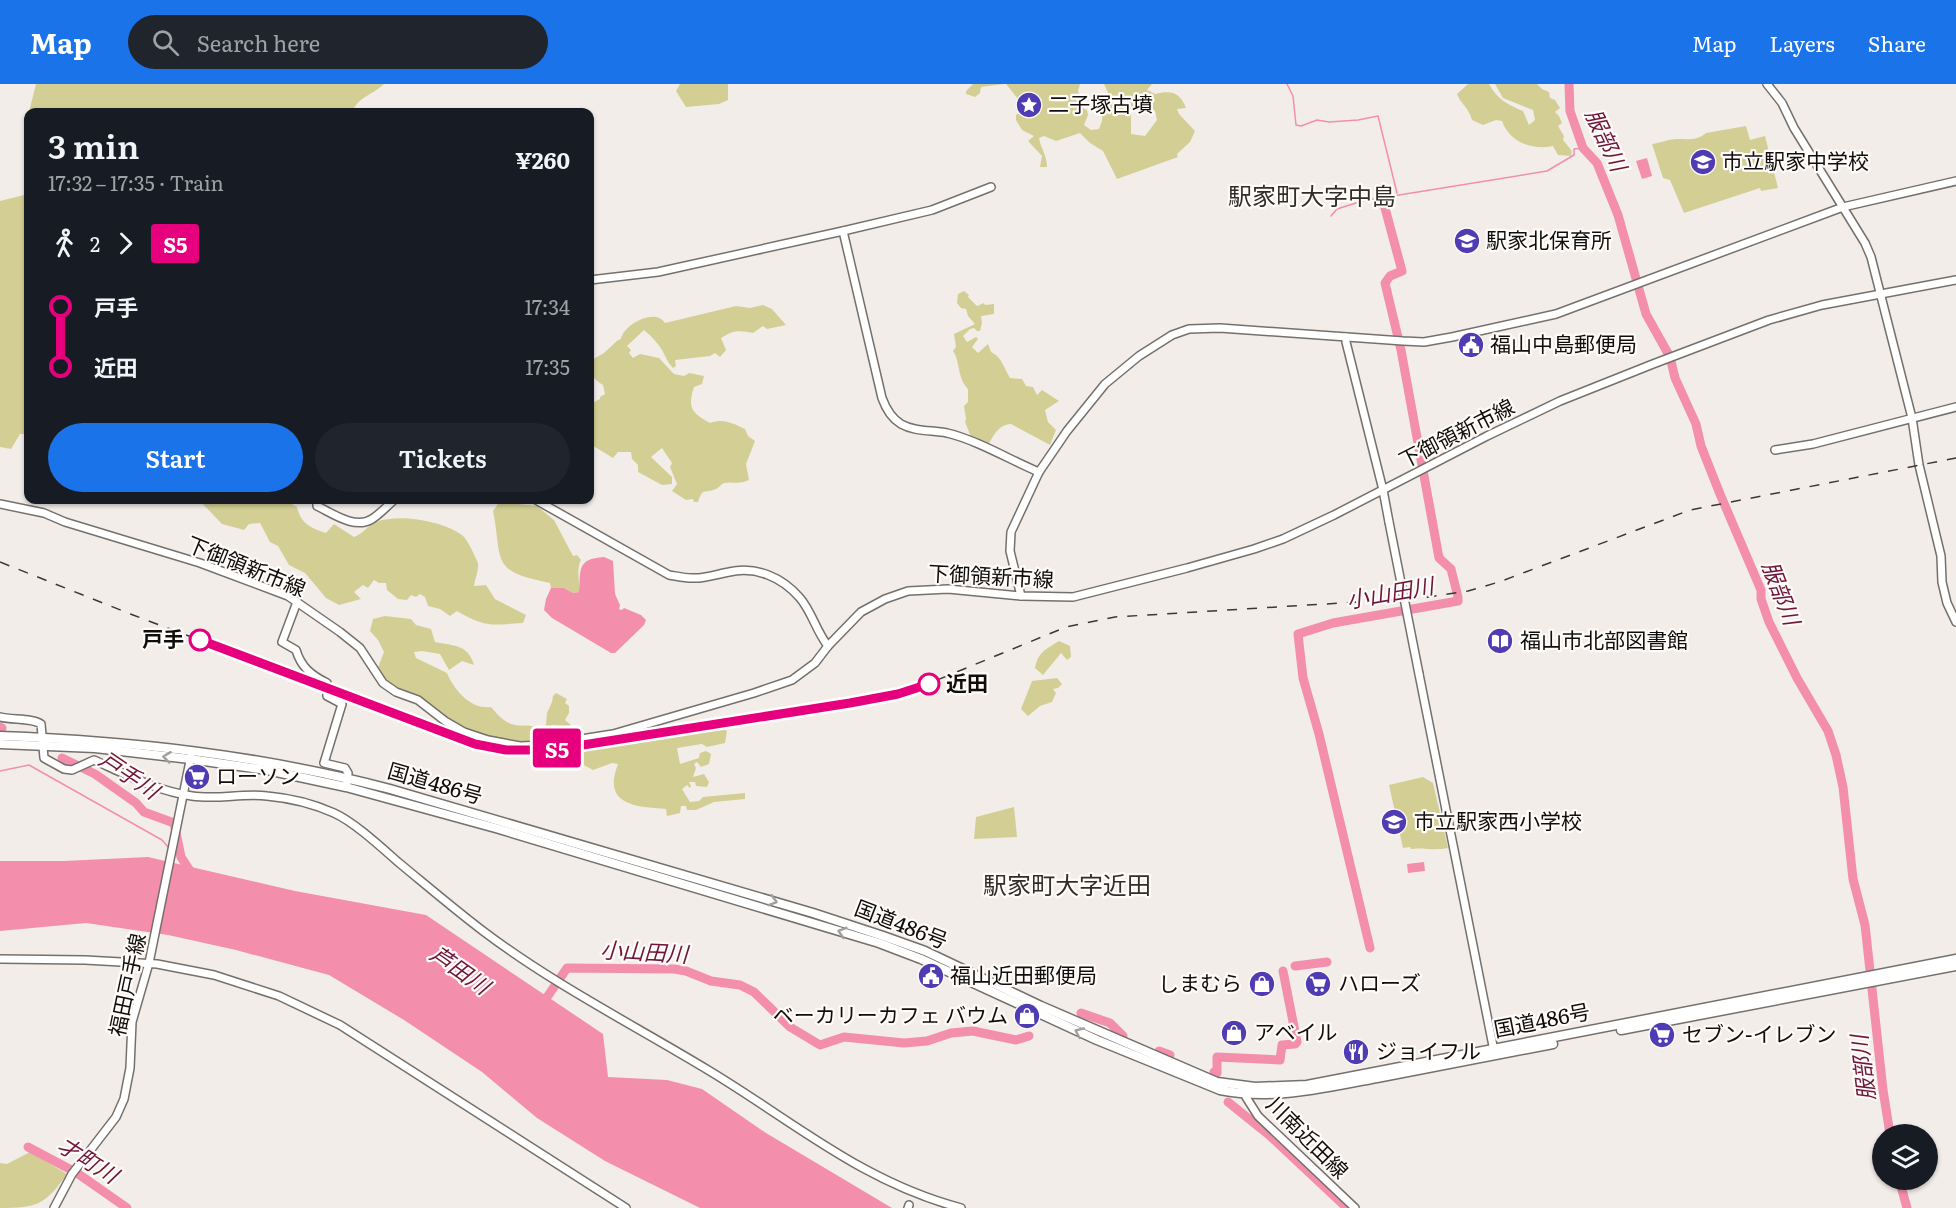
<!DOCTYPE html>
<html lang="en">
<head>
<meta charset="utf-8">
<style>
	body { margin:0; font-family:Literata,"Noto Sans JP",serif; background:#20242c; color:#f1f3f6; height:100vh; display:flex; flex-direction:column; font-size:22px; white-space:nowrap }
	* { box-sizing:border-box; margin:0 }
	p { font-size:20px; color:#9ea1a6 }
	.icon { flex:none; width:33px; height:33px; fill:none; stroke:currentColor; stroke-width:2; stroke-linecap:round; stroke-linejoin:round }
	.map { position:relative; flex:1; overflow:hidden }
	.side { position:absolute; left:24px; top:24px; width:570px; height:396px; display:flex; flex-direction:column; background:#171b24; border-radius:12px; box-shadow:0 2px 4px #0004 }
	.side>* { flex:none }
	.badge { padding:0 12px; border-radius:4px; font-size:21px; line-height:39px }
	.fabs { position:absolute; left:1872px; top:1040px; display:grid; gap:12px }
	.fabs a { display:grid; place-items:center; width:66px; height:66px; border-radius:50%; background:#171b24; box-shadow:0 2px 4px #0004; font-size:30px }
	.map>.badge { position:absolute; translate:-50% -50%; box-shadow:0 0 0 3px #fff }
	.legs { display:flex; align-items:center; gap:9px; height:66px; padding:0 24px; font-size:20px }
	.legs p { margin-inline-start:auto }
	.head { display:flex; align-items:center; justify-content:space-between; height:102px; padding:0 24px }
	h1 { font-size:33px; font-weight:600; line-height:45px }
	.primary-button { display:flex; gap:12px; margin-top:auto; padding:12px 24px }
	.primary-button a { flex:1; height:69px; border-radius:36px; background:#1a73e8; color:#fff; font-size:24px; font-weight:600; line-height:69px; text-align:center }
	.primary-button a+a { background:#20242c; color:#f1f3f6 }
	ul { padding:0 24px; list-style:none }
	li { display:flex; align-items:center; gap:21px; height:60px; font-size:22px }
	li i { display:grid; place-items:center; width:9px; height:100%; margin:0 8px; background:currentColor }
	li i::after { content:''; width:15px; height:15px; margin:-8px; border:4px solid; border-radius:50%; background:#171b24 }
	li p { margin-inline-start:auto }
	li:first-child i { background:linear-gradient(#0000 50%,currentColor 0) }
	li:last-child i { background:linear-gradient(currentColor 50%,#0000 0) }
	header { display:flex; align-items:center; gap:36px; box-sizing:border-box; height:84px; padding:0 30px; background:#1a73e8; color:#fff }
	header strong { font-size:28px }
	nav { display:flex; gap:33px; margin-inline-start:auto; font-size:21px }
	.search { width:420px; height:54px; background:#20242c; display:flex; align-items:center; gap:15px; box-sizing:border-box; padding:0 21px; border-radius:33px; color:#9ea1a6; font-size:22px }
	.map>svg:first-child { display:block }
	.green { fill:#d3cf94 }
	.water { fill:#f38ead }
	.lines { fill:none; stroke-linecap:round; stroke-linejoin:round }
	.stream { stroke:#f38ead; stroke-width:1.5 }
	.river { stroke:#f38ead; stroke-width:9 }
	.secondary-casing { stroke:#75706c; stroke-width:10 }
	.highway-casing { stroke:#75706c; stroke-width:11 }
	.secondary { stroke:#fff; stroke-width:7 }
	.highway { stroke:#fff; stroke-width:8 }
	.rail { stroke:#3a3735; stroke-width:1.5; stroke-dasharray:10 10; stroke-linecap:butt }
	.secondary-bridge-casing { stroke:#75706c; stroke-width:10; stroke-linecap:butt }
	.secondary-bridge { stroke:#fff; stroke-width:7 }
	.oneway { stroke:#9f9f9e }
	.line-1-casing { stroke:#fff; stroke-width:14 }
	.line-1 { stroke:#e6007e; stroke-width:9 }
	.stop-1-dot { fill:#fff; stroke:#e6007e; stroke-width:3 }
	.labels { text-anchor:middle; stroke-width:4.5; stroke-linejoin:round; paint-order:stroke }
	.poi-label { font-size:21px; fill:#100e0d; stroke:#fefbf8; text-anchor:start }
	.street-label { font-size:21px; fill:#100e0d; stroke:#fefbf8 }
	.stop-label { font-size:21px; font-weight:bold; fill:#100e0d; stroke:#fefbf8; text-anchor:end }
	.water-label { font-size:22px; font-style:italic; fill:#6e153a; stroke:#fefbf8 }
	.quarter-label { font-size:24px; fill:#312d2a; stroke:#fefbf8 }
</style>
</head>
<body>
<header>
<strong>Map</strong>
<div class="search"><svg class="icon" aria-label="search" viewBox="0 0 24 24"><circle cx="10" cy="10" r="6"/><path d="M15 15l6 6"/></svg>Search here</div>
<nav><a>Map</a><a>Layers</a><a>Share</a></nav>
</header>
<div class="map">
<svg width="1956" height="1124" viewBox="0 0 1956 1124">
	<rect width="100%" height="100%" fill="#f3ede9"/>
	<g class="green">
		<path d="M36,0H384C374,10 358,13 352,28H29Z"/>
		<polygon points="680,0 728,0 728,16 719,20 686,23 676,7"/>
		<polygon points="973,0 1004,0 981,3 980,9 975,13 966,10 966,7"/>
		<path d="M1006,0H1080L1078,7L1084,25L1087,26L1088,31L1084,41L1091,46L1099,45L1102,37V19L1111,16L1131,30V50L1145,52L1157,36L1155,27L1149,21L1134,26L1110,13L1104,0H1152L1147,6L1155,10C1171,6 1180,8 1186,24L1177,25L1179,30L1195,47L1190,58L1177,70L1178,73L1117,95L1103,67L1090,59L1080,49L1056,57L1044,52L1039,54C1041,65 1047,71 1047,83H1040L1042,72L1028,57L1034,52L1022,46L1016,36V31L1026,25Z"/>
		<path d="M1468,0H1489C1497,15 1508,21 1523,27L1529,41L1535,36L1533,26L1503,14L1495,0H1537L1542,5L1549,8L1550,14L1555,16L1560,24L1555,28L1559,32L1562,39L1558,42L1564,52L1563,56L1572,67L1571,72L1558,71L1553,62C1533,67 1509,58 1502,37L1496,36L1483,41L1472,36C1468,22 1462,22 1457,10Z"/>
		<path d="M1746,42L1750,56L1765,52L1778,104L1761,107L1760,104L1684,129L1670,96L1663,94L1652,60C1660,59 1669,55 1677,55C1688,55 1697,57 1706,49Z"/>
		<polygon points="28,110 28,350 20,350 11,365 0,363 0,117"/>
		<path d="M964,207L969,211L968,213L977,222L984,219L985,221L994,220V230L981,232L982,239L980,247H977L974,244L970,245L963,252L967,258L976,253L978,255L972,263L978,269L988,260L991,268C1002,273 1004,284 1010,294L1022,295L1026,302L1033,303L1037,311L1042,306L1059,317L1045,326L1048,338L1056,346L1050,361L1011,340C998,341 994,351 988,361L971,353L965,338L966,335L964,322L968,318V305C957,294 960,276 953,267L956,263L954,250L975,240L968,232L966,225L961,224L957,219L958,210Z"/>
		<path d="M763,221L772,225L786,241L767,245L763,242L753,249C739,246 733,246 721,254L726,266L720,273L715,269L710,272L675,276L676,282L673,284C667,278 666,273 662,266C657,258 651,252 644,246L627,262L631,266L629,269L633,274L640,270L659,274L674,290L684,292L689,289L704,292L702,300L694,303C687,324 692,329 710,339C724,334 732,339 745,345L748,352L755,357L746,380L749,396C738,401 733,397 724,399C721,400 719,404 716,405C704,410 703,403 698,418H694L693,415L686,416L672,407L677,400L670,383L672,379L662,364L651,373L672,393V400L662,401L638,388V381L632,375L631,368H618L613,374L590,360V316L592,319L600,315V313L605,310L603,301C593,295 589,289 590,277L604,269L618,256L621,255C623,241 655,223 665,239L736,222L750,224Z"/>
		<path d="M199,416H284L297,423C301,440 311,444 326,449L334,440L354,453C365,449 366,442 376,438C399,429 443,437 462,451C468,456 475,472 478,479C479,486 475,495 474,502L486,501L495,515L526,531L523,539C492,541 486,544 457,527L450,532L440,525L428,522L425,513L420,510L416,513L411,511L407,516L398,515L387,506L386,499H379L374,496L368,504L363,501L354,508L361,515L339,521L326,514L305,489L289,481L278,462L270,458L260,439L249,440L244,446L222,440Z"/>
		<path d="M508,419L537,422L554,436L573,472L577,471L581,476C576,485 580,498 579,508L573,509L564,504H551L550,499C489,487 503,477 493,427L498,420Z"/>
		<path d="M385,532L411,535L416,541L431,545L435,558C454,562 468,560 474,581L462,577L449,586L440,570L422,567L414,568L416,574L447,589C454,606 471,626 491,623C497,630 506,640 515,641C527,643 527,639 540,645L546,641L547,629L552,618L553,612L556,609L567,615L565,619L569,622V629L565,636L571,641L567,644L553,641L550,655H543L535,659L480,652L461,644L388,600L377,586L384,568L378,556L370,547L373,535Z"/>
		<path d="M1059,557L1070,562L1071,573L1067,576L1061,569L1043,591L1035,584C1038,568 1045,566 1059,557Z"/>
		<polygon points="1057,594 1062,600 1058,604 1053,605 1056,609 1052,618 1040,622 1028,632 1021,625 1032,597"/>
		<path d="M707,644H722L727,647L725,659L707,663L702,660L677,664L680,680L699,674L700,669L706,667L711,670L709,680L701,683L697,678L694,680L696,684L693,693L704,690L709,698L707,703L696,702L695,698H689L691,702L690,704L687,701L682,705L690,718L699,717L703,713L745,709V715L714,718L696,726H687L686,722H681L680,729L667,732L666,725C635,723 602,721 618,680L612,679L593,686L580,679L564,676L558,667Z"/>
		<path d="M1423,693L1433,699L1448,764C1434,767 1423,763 1411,765L1410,763L1403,764L1389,701Z"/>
		<polygon points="1014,723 1017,753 974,755 976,733"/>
		<path d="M30,1068L67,1090C45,1121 37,1124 0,1124V1079L7,1080Z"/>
	</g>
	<g class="water">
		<polygon points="1647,74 1652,92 1642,95 1636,77"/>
		<path d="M604,473L613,477L615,510L620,521L619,525L622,526L624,524L641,531L646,536L644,541L615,569H611L552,534L544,526L546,515L551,504H564L573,509L579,508C581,486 576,475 604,473Z"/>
		<polygon points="148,773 295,807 426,831 603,950 608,993 667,996 702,1005 766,1049 892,1124 700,1124 605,1077 537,1034 482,988 404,936 329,891 236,866 168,851 86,839 0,847 0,777 64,777"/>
		<polygon points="1424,778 1425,787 1408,789 1407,780"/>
	</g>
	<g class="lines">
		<g class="stream">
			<polyline points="1287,0 1293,12 1296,41 1301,42 1317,36 1329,38 1358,36 1378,32 1397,109"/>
			<polyline points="1331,132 1337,125 1362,117 1547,87 1574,71 1574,65 1583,64"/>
			<polyline points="0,687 29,681 162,756 170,765"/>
			<polyline points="174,768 186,783"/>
		</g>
		<g class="river">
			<polyline points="1569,0 1570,27 1583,64 1597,79 1601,89 1618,131 1646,230 1670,273 1675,294 1696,340 1701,362 1720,410 1761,506 1761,515 1769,538 1797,594 1828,647 1836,671 1843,703 1853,795 1865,841 1883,1006 1890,1050"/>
			<polyline points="0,643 2,644"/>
			<polyline points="62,674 95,690 136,719 144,728 174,739 181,773 192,790"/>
			<polyline points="1370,864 1319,650 1303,594 1298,550 1333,539 1458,517 1458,513 1451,485 1439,474 1401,266 1385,199 1390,192 1402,187 1382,113"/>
			<polyline points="1295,882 1327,878"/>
			<polyline points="541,922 567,884 674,885 686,887 711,897 740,901 754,908 790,943 820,961 844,953 904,959 927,957 951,949 973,947 1016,956 1029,952"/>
			<polyline points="1081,929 1110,939 1123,952"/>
			<polyline points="1159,967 1170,971"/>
			<polyline points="1214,988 1217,989 1217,973 1280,976 1282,961 1295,960 1297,958 1283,887"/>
			<polyline points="1228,1018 1269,1051 1347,1124"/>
			<polyline points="28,1063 77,1089 127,1124"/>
			<polyline points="1899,1095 1907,1124"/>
		</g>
		<g class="secondary-casing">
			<g id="secondary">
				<polyline points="1767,0 1782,19 1794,44 1865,159 1871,173 1912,334 1919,381 1941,472 1942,498 1947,519 1956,538"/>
				<path d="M843,147L882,314C886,325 891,334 901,340C915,348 932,346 947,349C977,356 1010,376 1039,388"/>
				<polyline points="590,196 658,188 843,147 932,126 991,103"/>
				<polyline points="1346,253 1346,258 1383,406 1389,438"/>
				<polyline points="1775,366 1813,360 1956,323"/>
				<path d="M317,416V422C332,429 355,446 372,435C380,430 387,422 394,416"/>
				<path d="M536,416L669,491C676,492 684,494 692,494C704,495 717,490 729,488C756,482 782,493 800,514C812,528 816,547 828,562"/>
				<polyline points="0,420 44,429 65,438 200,479 288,512 340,548 360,564 383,599 396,608 418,616 445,637 464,648 488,656 520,662 543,661 613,650 754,609 792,596 815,579 828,562 861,528 885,515 908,507 948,505 1021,512 1073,513 1187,484 1254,465 1283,455 1334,431 1487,352 1560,317 1653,280 1769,236 1822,221 1956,196"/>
				<polyline points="1021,512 1010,467 1011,448 1039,388 1067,347 1105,300 1139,272 1172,251 1189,245 1220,244 1403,257 1424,258 1452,253 1556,230 1843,123 1956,97"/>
				<path d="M297,518L282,558L296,566C301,583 311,591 327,599V612L342,620L324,679L345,684L348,689L347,698"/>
				<polyline points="1419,590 1494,967"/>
				<path d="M0,633C12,636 33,634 41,640L44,674L64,685L72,686L94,676C127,691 157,707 192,712C218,716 242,709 267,712C289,714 314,720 334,729C354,738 381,763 398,778C426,801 454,825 483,847C553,900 632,940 708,986C793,1037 862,1098 961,1124"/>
				<polyline points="0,875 85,876 157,880 214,891 279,912 340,941 626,1124"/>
				<polyline points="1246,1004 1246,1013 1258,1032 1355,1124"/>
				<polyline points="54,1124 72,1090 116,1033 124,1015 130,984 132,938 149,879 191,672"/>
				<polyline points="908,1124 909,1121"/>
			</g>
		</g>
		<g class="highway-casing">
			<g id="highway">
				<path d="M0,652C134,657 260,671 390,705L813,829L883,852L925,867L1041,922L1217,998L1255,1003L1307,1001L1956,875"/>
				<path d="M0,660L95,664L190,675L267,686L346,703L499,745L879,859L921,875L1097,956L1220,1006C1274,1017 1329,1003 1382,993C1439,982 1496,971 1553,960"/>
				<polyline points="1621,946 1956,882"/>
			</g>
		</g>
		<use href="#secondary" class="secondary"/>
		<use href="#highway" class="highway"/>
		<polyline class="rail" points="0,478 133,531 475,660 506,666 537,667 851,619 898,610 925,601 1066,543 1115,533 1422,514 1468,507 1499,498 1690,426 1956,374"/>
		<g class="secondary-bridge-casing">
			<polyline id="secondary-bridge" points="1389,438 1419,590"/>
		</g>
		<use href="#secondary-bridge" class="secondary-bridge"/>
	</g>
	<defs><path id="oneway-chevron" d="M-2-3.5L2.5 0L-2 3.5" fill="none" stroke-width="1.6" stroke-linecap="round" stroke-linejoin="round" transform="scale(1.5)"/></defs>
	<g class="oneway">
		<use href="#oneway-chevron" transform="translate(167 673) rotate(-173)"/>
		<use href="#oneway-chevron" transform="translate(773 817) rotate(16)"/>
		<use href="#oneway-chevron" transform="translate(842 848) rotate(-163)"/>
		<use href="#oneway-chevron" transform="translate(1079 948) rotate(-156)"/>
	</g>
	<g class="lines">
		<g class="line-1-casing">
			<polyline id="line-1" points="200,556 475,660 506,666 551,666 850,619 898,610 929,600"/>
		</g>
		<use href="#line-1" class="line-1"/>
	</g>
	<defs>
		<g id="sight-disc" transform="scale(1.35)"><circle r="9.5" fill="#4f3cb3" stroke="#fefbf8"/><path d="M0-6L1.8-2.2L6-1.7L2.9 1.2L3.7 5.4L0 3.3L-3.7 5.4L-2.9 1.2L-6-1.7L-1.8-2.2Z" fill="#fff"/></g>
		<g id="school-disc" transform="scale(1.35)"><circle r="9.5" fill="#4f3cb3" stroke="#fefbf8"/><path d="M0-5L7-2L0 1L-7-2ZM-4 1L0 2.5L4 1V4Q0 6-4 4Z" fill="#fff"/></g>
		<g id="civic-disc" transform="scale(1.35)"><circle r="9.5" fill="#4f3cb3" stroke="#fefbf8"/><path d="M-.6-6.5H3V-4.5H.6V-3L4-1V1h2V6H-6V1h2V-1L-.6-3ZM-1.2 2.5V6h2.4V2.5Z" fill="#fff"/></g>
		<g id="library-disc" transform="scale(1.35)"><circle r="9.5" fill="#4f3cb3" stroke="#fefbf8"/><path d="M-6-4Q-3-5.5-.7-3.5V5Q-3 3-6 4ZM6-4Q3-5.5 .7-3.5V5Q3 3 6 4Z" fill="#fff"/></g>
		<g id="supermarket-disc" transform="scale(1.35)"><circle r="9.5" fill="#4f3cb3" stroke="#fefbf8"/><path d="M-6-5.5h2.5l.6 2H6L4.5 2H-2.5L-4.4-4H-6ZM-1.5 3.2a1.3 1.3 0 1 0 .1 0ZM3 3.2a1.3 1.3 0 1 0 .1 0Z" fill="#fff"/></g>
		<g id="shop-disc" transform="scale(1.35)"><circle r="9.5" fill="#4f3cb3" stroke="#fefbf8"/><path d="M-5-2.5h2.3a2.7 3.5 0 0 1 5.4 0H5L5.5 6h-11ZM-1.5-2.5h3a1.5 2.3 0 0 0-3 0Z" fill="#fff"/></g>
		<g id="restaurant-disc" transform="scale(1.35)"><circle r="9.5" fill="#4f3cb3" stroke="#fefbf8"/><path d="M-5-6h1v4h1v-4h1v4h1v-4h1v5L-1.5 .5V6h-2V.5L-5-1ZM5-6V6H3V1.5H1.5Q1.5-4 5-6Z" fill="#fff"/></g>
	</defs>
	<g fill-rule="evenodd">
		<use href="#sight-disc" x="1029" y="21"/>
		<use href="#school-disc" x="1703" y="78"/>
		<use href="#school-disc" x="1467" y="157"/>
		<use href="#civic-disc" x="1471" y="261"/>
		<use href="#library-disc" x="1500" y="557"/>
		<use href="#supermarket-disc" x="197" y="693"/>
		<use href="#school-disc" x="1394" y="738"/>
		<use href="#civic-disc" x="931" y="892"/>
		<use href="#shop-disc" x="1262" y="900"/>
		<use href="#supermarket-disc" x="1318" y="900"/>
		<use href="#shop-disc" x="1027" y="932"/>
		<use href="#shop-disc" x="1234" y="949"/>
		<use href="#supermarket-disc" x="1662" y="951"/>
		<use href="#restaurant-disc" x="1356" y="968"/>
	</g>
	<g class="stop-1-dot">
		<circle cx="200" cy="556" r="10"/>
		<circle cx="929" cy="600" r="10"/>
	</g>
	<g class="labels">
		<g class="poi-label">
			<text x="1048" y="28">二子塚古墳</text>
			<text x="1722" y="85">市立駅家中学校</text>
			<text x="1486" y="164">駅家北保育所</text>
			<text x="1490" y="268">福山中島郵便局</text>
			<text x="1520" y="564">福山市北部図書館</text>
			<text x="216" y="700">ローソン</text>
			<text x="1414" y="745">市立駅家西小学校</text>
			<text x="950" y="899">福山近田郵便局</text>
			<text x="1242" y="907" text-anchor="end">しまむら</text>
			<text x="1338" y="907">ハローズ</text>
			<text x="1008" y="939" text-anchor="end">ベーカリーカフェ バウム</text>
			<text x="1254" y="956">アベイル</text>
			<text x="1682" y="958">セブン-イレブン</text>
			<text x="1376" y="975">ジョイフル</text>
		</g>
		<g class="street-label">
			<text transform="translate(1457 350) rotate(-27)" y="7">下御領新市線</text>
			<text transform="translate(246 483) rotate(22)" y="7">下御領新市線</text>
			<text transform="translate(991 493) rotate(3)" y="7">下御領新市線</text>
			<text transform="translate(435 700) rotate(16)" y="7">国道486号</text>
			<text transform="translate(901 841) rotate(21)" y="7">国道486号</text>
			<text transform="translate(128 901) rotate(-78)" y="7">福田戸手線</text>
			<text transform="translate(1542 937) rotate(-11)" y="7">国道486号</text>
			<text transform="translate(1307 1054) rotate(45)" y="7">川南近田線</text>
		</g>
		<g class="stop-label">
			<text x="184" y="563">戸手</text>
			<text x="946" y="607" text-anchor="start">近田</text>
		</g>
		<g class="water-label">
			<text transform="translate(1606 56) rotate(65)" y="8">服部川</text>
			<text transform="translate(1390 509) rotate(-10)" y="8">小山田川</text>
			<text transform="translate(1781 509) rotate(69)" y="8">服部川</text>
			<text transform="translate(129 691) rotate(34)" y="8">戸手川</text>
			<text transform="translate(644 868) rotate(3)" y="8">小山田川</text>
			<text transform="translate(460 886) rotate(35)" y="8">芦田川</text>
			<text transform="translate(1863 984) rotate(-97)" y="8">服部川</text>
			<text transform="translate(88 1076) rotate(32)" y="8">才町川</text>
		</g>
		<g class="quarter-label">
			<text x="1312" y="121">駅家町大字中島</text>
			<text x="1067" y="810">駅家町大字近田</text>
		</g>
	</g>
</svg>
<div class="fabs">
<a><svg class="icon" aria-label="layers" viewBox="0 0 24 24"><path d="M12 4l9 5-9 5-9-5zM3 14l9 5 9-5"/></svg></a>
</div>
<b class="badge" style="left:557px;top:664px;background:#e6007e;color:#fff">S5</b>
<section class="side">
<div class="head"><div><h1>3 min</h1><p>17:32 – 17:35 · Train</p></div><b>¥260</b></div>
<div class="legs"><svg class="icon" aria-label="walk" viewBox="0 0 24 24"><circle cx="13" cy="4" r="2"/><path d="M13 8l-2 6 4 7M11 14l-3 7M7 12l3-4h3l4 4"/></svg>2<svg class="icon" aria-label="forward" viewBox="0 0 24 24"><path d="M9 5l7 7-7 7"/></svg><b class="badge" style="background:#e6007e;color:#fff">S5</b></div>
<ul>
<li><i style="color:#e6007e"></i><b>戸手</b><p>17:34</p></li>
<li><i style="color:#e6007e"></i><b>近田</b><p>17:35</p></li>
</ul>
<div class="primary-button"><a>Start</a><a>Tickets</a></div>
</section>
</div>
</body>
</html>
